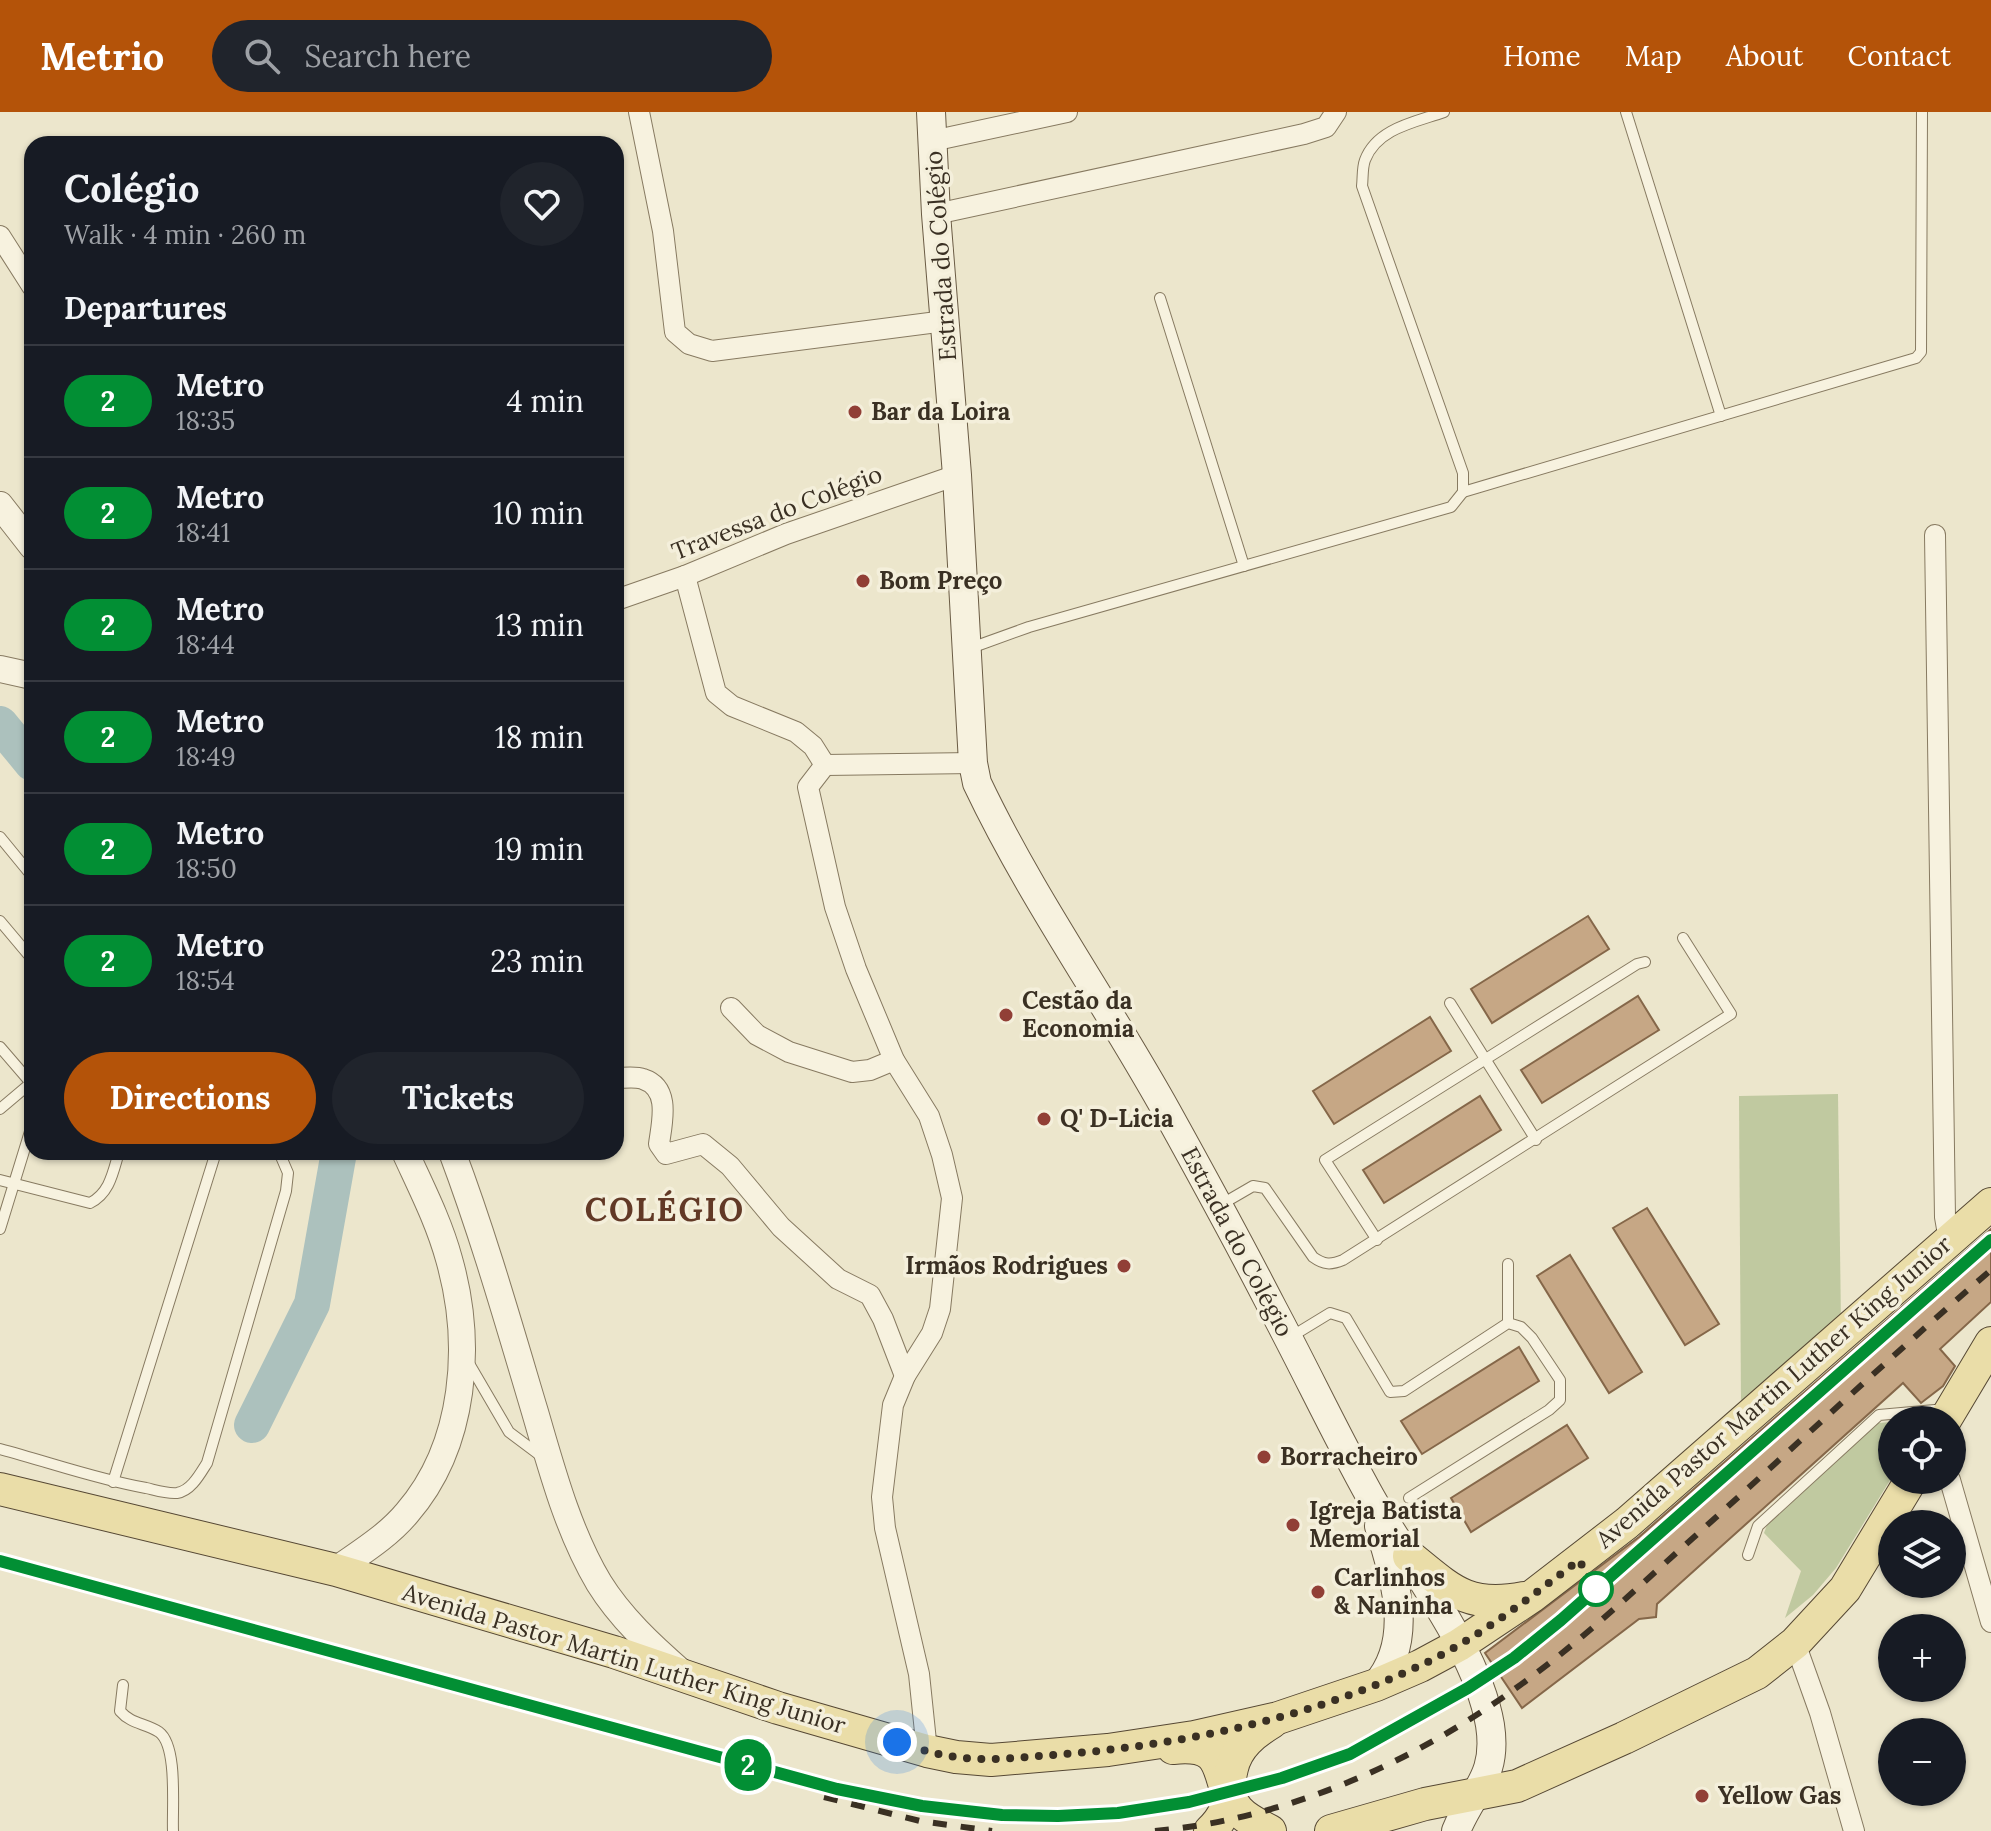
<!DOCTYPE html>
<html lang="en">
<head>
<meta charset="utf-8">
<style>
	body { margin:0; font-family:Lora,serif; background:#20242c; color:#f1f3f6; height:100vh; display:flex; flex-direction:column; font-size:30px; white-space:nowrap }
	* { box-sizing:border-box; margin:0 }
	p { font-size:26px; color:#9ea1a6 }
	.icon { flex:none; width:44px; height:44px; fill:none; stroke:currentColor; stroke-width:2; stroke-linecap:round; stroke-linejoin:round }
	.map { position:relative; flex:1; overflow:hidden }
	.side { position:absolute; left:24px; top:24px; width:600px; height:1024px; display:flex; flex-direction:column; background:#171b24; border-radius:24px; box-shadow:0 2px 6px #0004 }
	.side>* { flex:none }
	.badge { padding:0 16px; border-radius:26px; font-size:28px; line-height:52px }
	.controls { position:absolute; left:1878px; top:1294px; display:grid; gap:16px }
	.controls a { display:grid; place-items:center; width:88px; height:88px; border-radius:50%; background:#171b24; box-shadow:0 2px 6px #0004; font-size:40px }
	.you { position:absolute; width:40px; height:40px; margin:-20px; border:6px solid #fff; border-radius:50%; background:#1a73e8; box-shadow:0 0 0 12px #1a73e833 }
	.map>.badge { position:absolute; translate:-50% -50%; box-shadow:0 0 0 4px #fff }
	h2 { padding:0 40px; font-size:30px; line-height:72px }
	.round { display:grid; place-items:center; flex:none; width:84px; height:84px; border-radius:42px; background:#20242c }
	.overview { display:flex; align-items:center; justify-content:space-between; height:136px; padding:0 40px }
	h1 { font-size:38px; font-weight:700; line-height:60px }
	.cta { display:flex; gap:16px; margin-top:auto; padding:16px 40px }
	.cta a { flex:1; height:92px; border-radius:48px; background:#b45309; color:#fff; font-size:32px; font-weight:700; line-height:92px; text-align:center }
	.cta a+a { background:#20242c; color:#f1f3f6 }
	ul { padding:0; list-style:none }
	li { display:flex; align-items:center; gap:24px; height:112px; padding:0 40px; border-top:2px solid #363941 }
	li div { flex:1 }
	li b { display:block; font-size:30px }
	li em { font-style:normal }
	li .badge { min-width:88px; font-weight:700; text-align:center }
	header { display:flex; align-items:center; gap:48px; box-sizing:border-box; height:112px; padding:0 40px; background:#b45309; color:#fff }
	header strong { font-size:38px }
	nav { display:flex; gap:44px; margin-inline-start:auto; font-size:28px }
	.search { width:560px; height:72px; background:#20242c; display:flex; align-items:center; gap:20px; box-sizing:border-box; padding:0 28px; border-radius:44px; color:#9ea1a6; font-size:30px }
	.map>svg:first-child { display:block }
	.green { fill:#c0c9a0 }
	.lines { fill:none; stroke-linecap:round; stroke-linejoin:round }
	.river { stroke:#acc1bd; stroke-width:36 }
	.building { fill:#c6a785; stroke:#856749; stroke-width:2 }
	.service-casing { stroke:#877a61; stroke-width:12 }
	.minor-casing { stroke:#877a61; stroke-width:22 }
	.tertiary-casing { stroke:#877a61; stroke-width:28 }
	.secondary-casing { stroke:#6a5b44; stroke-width:30 }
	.primary-casing { stroke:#564834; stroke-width:34 }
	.service { stroke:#f7f2df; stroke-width:10 }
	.minor { stroke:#f7f2df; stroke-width:20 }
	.tertiary { stroke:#f7f2df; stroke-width:26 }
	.secondary { stroke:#f7f2df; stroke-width:28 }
	.primary { stroke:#eadda8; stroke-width:32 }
	.rail { stroke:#3a3023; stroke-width:6; stroke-dasharray:14 14; stroke-linecap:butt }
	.line-casing { stroke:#fff; stroke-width:18 }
	.line { stroke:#028f34; stroke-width:12 }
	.walk { stroke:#3a3023; stroke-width:8; stroke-dasharray:0 14.4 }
	.poi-dot { fill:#913f36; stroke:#f4efdb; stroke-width:3 }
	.stop-dot { fill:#fff; stroke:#028f34; stroke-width:4 }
	.labels { text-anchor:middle; stroke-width:7; stroke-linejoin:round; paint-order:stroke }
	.street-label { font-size:24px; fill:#3a3023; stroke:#f4efdb }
	.poi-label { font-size:24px; font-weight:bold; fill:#3a3023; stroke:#f4efdb; text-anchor:start }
	.district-label { font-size:32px; font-weight:bold; letter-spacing:2px; fill:#623926; stroke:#f4efdb }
</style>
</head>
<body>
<header>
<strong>Metrio</strong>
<div class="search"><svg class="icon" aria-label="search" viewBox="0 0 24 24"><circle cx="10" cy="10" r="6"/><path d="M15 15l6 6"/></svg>Search here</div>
<nav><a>Home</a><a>Map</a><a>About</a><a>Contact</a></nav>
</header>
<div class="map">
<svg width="1991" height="1719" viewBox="0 0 1991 1719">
	<rect width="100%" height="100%" fill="#ece6cc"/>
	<g class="green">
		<polygon points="1838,982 1841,1213 1741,1292 1739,984"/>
		<polygon points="1892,1310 1892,1365 1836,1456 1813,1483 1785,1506 1801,1459 1764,1421 1767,1413 1878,1311"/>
	</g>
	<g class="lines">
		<g class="river">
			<polyline points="0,612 32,651"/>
			<polyline points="252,1313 312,1192 339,1040"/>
		</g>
	</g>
	<g class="building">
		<polygon points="1588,804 1609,837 1492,911 1471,877"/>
		<polygon points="1638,884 1659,918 1542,991 1521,958"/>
		<polygon points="1430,905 1451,939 1334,1012 1313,979"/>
		<polygon points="1480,984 1501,1018 1384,1091 1363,1058"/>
		<polygon points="1647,1096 1719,1212 1685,1233 1613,1116"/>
		<polygon points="1991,1117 1991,1190 1940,1237 1955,1254 1943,1274 1921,1291 1903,1271 1657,1492 1656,1505 1639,1507 1522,1596 1485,1541 1639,1425"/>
		<polygon points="1570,1143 1642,1260 1609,1281 1537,1164"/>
		<polygon points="1519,1235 1539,1269 1422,1342 1401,1309"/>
		<polygon points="1567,1313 1588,1346 1471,1420 1451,1386"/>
	</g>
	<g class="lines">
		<g class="service-casing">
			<g id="service">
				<polyline points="1626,0 1721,304"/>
				<polyline points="1160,186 1244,454"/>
				<polyline points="1463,380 1916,246 1921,240 1922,0"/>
				<path d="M968,537L1029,515L1451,395L1463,380V361L1362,74C1363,66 1362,56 1365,48C1377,16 1416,10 1444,0"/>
				<polyline points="0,725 32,764"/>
				<polyline points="0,809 32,847"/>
				<polyline points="1450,891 1536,1028"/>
				<polyline points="0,935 31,971"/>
				<polyline points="0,997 32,970"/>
				<path d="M0,1068L90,1091C110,1081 113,1060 119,1040"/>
				<path d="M1222,1092L1253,1074L1265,1076L1313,1145C1324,1153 1331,1153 1343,1148L1731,902L1683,826"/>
				<polyline points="0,1117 32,1013"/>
				<polyline points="1377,1128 1325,1048 1637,852 1645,850"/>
				<polyline points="1508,1211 1508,1152"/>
				<polyline points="1289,1226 1330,1201 1346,1206 1390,1280 1404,1279 1508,1211 1521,1215 1532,1226 1560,1268 1560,1288 1549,1298 1409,1386"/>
				<polyline points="467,1248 509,1320 541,1344"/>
				<path d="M0,1337C49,1350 96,1367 146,1376C155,1378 167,1382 177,1381C191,1379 200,1362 207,1351L286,1079L288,1061L279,1040"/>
				<polyline points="113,1370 216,1040"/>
				<polyline points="1748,1443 1758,1414 1879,1303 1946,1297"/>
				<path d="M123,1573L120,1599C131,1612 145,1611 159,1620C178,1634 172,1696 173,1719"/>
			</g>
		</g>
		<g class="minor-casing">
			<g id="minor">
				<polyline points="639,0 663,119 675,220 689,232 712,239 945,209"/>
				<polyline points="932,29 1067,0"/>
				<polyline points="936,102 1304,22 1326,15 1336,0"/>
				<polyline points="0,124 32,174"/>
				<polyline points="1935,423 1945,1105 1949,1128"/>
				<polyline points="685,464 716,581 732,594 796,620 813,634 825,653 973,651"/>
				<polyline points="616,488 685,464 786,422 957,363"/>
				<polyline points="825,653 808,675 835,795 856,857 894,948 929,1004 942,1043 952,1086 940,1197 932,1221 905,1264 893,1293 882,1385 885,1416 919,1562 927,1639"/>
				<polyline points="731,896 757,923 789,940 852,960 870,958 894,948"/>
				<path d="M616,966C624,966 635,964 643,967C671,976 662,1010 659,1032L666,1042L703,1032L730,1054L781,1115L838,1167L870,1183L883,1207L905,1264"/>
				<polyline points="1950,1368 1991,1510"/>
				<polyline points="1795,1531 1820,1601 1854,1719"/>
			</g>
		</g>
		<g class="tertiary-casing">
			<g id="tertiary">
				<polyline points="0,393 32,434"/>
				<polyline points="0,557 32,564"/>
				<path d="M452,1040C484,1125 509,1213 535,1300C552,1358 568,1419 599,1471C620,1505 651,1534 681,1560"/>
				<path d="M336,1458C360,1441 388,1424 407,1401C466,1333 473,1231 449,1147C439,1110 421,1075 405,1040"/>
			</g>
		</g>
		<g class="secondary-casing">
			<g id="secondary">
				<path d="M931,0L936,102L957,363L973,651L977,671C1031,785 1106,890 1167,1000C1203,1065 1239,1131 1273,1197C1306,1259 1336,1323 1370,1384C1408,1452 1477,1536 1490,1613C1498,1665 1473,1677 1456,1719"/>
				<path d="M1376,1573C1416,1527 1394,1466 1379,1414"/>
			</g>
		</g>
		<g class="primary-casing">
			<g id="primary">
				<polyline points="1945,1308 1991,1231"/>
				<polyline points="0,1377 336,1458 614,1540 778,1596 927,1639 956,1645 991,1648 1108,1638 1194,1625 1278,1606 1376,1573 1420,1554 1459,1533 1531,1485 1627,1411 1991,1092"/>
				<path d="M1409,1444C1451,1478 1467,1497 1524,1486"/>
				<path d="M1173,1636C1233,1630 1212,1668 1238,1698C1245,1706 1260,1714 1270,1719"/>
				<path d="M1210,1719C1234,1696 1225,1684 1232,1656C1237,1634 1254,1621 1272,1610"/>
				<polyline points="1331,1719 1425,1692 1517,1674 1624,1626 1757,1561 1795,1531 1845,1477 1911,1368"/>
			</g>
		</g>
		<use href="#service" class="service"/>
		<use href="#minor" class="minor"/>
		<use href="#tertiary" class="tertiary"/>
		<use href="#secondary" class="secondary"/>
		<use href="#primary" class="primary"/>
		<g class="rail">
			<polyline points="0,1449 837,1677 922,1694 1002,1703 1058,1704 1118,1701 1189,1690 1282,1666 1350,1642 1468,1576 1514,1546 1561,1508 1991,1128"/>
			<polyline points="824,1685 920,1709 992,1719"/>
			<path d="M1155,1719C1289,1707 1420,1648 1527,1568C1586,1525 1639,1474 1693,1426C1792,1337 1890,1245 1991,1158"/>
		</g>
	</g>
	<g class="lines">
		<g class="line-casing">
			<polyline id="line" points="0,1449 837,1677 922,1694 1002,1703 1058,1704 1118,1701 1189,1690 1282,1666 1350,1642 1468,1576 1514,1546 1561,1508 1991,1128"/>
		</g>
		<use href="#line" class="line"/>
		<path class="walk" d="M897,1630C917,1636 936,1643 956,1645C989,1650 1021,1645 1053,1643C1177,1634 1304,1608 1417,1555C1476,1528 1528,1487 1579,1448L1596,1477"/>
	</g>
	<g class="poi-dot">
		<circle cx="855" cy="300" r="8"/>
		<circle cx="863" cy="469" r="8"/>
		<circle cx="1006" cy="903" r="8"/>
		<circle cx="1044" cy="1007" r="8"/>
		<circle cx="1124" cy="1154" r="8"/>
		<circle cx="1264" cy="1345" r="8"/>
		<circle cx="1293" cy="1413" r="8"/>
		<circle cx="1318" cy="1480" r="8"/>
		<circle cx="1702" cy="1684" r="8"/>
	</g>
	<circle class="stop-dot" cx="1596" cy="1477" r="16"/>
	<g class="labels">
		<g class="street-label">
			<text transform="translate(941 144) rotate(-94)" y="8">Estrada do Colégio</text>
			<text transform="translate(777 401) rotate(-21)" y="8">Travessa do Colégio</text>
			<text transform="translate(1237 1130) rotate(62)" y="8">Estrada do Colégio</text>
			<text transform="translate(1774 1280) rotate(-41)" y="8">Avenida Pastor Martin Luther King Junior</text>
			<text transform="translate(624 1547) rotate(17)" y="8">Avenida Pastor Martin Luther King Junior</text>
		</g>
		<g class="poi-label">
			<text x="871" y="308">Bar da Loira</text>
			<text x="879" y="477">Bom Preço</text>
			<text x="1022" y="897">Cestão da<tspan x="1022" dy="28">Economia</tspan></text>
			<text x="1060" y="1015">Q' D-Licia</text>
			<text x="1108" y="1162" text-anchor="end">Irmãos Rodrigues</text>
			<text x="1280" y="1353">Borracheiro</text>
			<text x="1309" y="1407">Igreja Batista<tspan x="1309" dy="28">Memorial</tspan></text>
			<text x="1334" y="1474">Carlinhos<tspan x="1334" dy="28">&amp; Naninha</tspan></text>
			<text x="1718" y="1692">Yellow Gas</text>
		</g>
		<g class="district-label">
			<text x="665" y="1109">COLÉGIO</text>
		</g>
	</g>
</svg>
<div class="controls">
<a><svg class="icon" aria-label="locate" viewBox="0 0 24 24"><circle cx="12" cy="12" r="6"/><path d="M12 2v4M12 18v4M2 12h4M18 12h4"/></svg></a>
<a><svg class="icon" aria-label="layers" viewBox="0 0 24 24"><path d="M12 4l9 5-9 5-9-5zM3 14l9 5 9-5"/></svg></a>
<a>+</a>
<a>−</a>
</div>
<div class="you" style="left:897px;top:1630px"></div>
<b class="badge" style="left:748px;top:1653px;background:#028f34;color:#fff">2</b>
<section class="side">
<div class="overview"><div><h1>Colégio</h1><p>Walk · 4 min · 260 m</p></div><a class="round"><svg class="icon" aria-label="heart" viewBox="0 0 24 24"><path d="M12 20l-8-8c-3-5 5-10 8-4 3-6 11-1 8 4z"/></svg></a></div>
<h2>Departures</h2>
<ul>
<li><span class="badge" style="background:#028f34;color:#fff">2</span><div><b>Metro</b><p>18:35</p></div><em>4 min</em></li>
<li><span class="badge" style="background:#028f34;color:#fff">2</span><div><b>Metro</b><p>18:41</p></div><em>10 min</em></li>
<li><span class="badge" style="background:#028f34;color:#fff">2</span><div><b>Metro</b><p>18:44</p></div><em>13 min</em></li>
<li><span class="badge" style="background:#028f34;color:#fff">2</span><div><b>Metro</b><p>18:49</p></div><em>18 min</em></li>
<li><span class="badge" style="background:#028f34;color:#fff">2</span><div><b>Metro</b><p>18:50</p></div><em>19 min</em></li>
<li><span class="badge" style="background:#028f34;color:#fff">2</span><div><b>Metro</b><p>18:54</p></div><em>23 min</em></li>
</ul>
<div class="cta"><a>Directions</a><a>Tickets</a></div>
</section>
</div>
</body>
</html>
